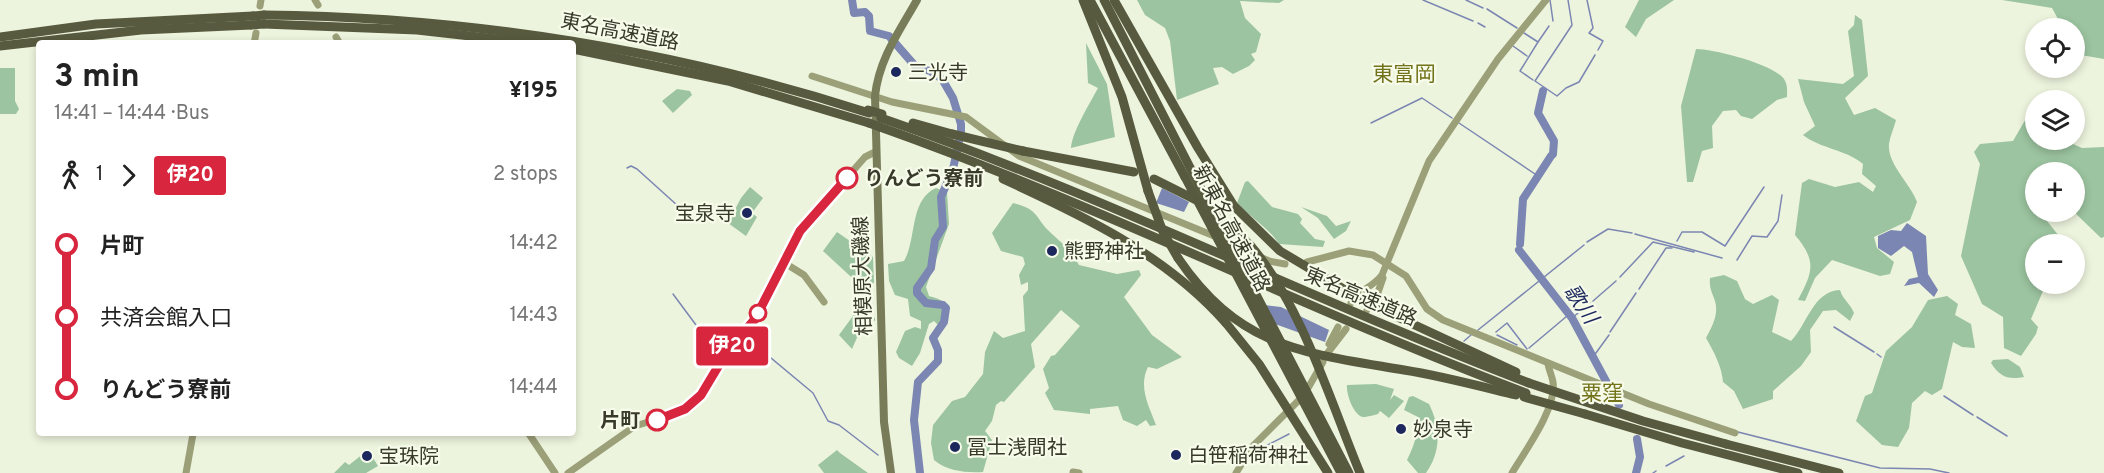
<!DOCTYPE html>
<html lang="en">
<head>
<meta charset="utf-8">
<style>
	body { margin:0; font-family:Overpass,"Noto Sans JP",sans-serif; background:#f6f6f6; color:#222; height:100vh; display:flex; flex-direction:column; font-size:22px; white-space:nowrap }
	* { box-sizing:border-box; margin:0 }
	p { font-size:20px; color:#767676 }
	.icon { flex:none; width:33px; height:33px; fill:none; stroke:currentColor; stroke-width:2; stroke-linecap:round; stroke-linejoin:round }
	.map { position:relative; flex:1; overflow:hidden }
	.details { position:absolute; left:36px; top:40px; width:540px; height:396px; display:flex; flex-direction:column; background:#fff; border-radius:6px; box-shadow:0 3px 9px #0003 }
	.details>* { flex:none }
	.badge { padding:0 12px; border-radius:4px; font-size:21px; line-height:39px }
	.controls { position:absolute; left:2025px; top:18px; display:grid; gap:12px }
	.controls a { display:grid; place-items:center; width:60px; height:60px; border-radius:50%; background:#fff; box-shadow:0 3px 9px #0003; font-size:30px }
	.map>.badge { position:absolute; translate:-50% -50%; box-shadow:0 0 0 3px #fff }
	.legs { display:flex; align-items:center; gap:9px; height:66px; padding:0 18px; font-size:20px }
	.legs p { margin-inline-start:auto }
	.headline { display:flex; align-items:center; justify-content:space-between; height:102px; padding:0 18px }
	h1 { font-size:33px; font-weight:700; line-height:45px }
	ul { padding:0 18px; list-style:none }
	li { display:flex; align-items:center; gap:21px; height:72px; font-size:22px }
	li i { display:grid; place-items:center; width:9px; height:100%; margin:0 8px; background:currentColor }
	li i::after { content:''; width:15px; height:15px; margin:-8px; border:4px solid; border-radius:50%; background:#fff }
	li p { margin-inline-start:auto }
	li:first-child i { background:linear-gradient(#0000 50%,currentColor 0) }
	li:last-child i { background:linear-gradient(currentColor 50%,#0000 0) }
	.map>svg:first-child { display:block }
	.green { fill:#9cc4a0 }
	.water { fill:#7b86b2 }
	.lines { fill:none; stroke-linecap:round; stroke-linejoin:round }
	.stream { stroke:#7b86b2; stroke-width:1.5 }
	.river { stroke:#7b86b2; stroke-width:8 }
	.secondary { stroke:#9ca079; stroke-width:7 }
	.primary { stroke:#787c59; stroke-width:8 }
	.highway { stroke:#585a3f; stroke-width:9 }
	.highway-bridge { stroke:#585a3f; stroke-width:9 }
	.line-1-casing { stroke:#fff; stroke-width:14 }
	.line-1 { stroke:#d7263d; stroke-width:9 }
	.poi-dot { fill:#1c285d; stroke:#f6fbea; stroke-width:2 }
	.stop-1-dot { fill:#fff; stroke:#d7263d; stroke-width:3 }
	.labels { text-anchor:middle; stroke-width:4.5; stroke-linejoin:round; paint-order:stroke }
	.street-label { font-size:20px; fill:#383929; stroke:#f6fbea }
	.poi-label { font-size:20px; fill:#383929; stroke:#f6fbea; text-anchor:start }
	.stop-label { font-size:20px; font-weight:bold; fill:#383929; stroke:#f6fbea; text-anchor:start }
	.neighbourhood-label { font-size:21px; fill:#73731b; stroke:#f6fbea }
	.water-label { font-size:21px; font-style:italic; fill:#1c285d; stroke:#f6fbea }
</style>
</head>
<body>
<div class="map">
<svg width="2104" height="473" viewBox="0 0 2104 473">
	<rect width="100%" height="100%" fill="#edf4dd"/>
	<g class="green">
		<polygon points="1137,0 1284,0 1279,3 1240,1 1245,18 1261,34 1256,52 1251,54 1255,60 1249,66 1233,74 1222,67 1213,68 1219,84 1177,100 1170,41 1165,28 1145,15"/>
		<polygon points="1639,0 1674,0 1646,19 1636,37 1625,27"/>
		<polygon points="2002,0 2104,0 2104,59 2075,54 2074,28 2063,28 2052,8"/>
		<path d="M1855,15L1862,20L1868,76L1845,98L1854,115L1875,108L1896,120C1894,128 1890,136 1889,144C1887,164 1911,184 1917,202L1910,220L1874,237L1877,248L1894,262L1890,274L1880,276L1832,260L1815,278L1805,301L1798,300C1813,272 1817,261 1795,235L1802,183L1809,179L1835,187L1859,182L1873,192L1876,186L1862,174L1863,164C1845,149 1821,149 1803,135L1815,126L1804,102L1798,79L1843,84L1854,76L1848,31L1854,25Z"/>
		<path d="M1086,43L1107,84L1115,137L1071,148C1072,132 1089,105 1098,88L1088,83Z"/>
		<path d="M1696,49C1714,49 1773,64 1784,79C1788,85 1787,91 1787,97L1777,100L1752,119L1741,116L1736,110L1723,111L1712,126L1713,148L1702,151L1693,182H1687L1681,106Z"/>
		<polygon points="0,68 15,68 15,101 19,109 16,114 0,114"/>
		<polygon points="677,89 690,91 692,95 673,113 662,101"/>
		<polygon points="2035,103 2036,140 2064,140 2082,148 2104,147 2104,237 2101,238 2074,212 2074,172 2036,172 2036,212 2052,212 2043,216 2059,236 2061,244 2036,244 2036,284 2046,284 2031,319 2038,327 2036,334 2021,356 2004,348 2003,317 1982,304 1961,256 1980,164 1974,152 1980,144 2013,141"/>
		<path d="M1248,181L1272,207L1298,214L1302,219L1300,223L1315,239L1325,241L1323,247L1279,244C1268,227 1251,218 1237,203L1245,182Z"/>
		<polygon points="750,187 763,198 752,213 757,217 746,236 728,223 741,198"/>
		<path d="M936,188L947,192L949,224L926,287L929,296C945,300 953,306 946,323L938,325L934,321L929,324L920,353L912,366L899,358L896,352L905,331L915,327L921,329V321L910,316L908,299L895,295L889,281L888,264L904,261C917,239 909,200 936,188Z"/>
		<path d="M1013,203C1039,209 1035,218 1050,232C1065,247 1067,244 1079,265L1117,274L1139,270L1141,275L1124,297L1152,335L1182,357L1157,369L1148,367C1138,387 1149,406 1156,425L1150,426L1146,420L1137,426L1123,420L1118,406L1090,409V414L1054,410L1045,393L1049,388L1043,369L1051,356L1055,355L1080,326L1061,310L1031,344L1035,367L1004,402L1001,401L996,405L992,421L985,431L992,440L983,472C966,473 947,471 934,460L931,443L933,425L952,401L965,397L983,374L985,352L994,331L1003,338L1025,331L1023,296L1028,290V282L1021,285L1019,275L1025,264L1023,257L1001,251L992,233Z"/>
		<polygon points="1301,207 1327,216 1336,226 1351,221 1346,231 1334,239 1318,218"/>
		<polygon points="837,232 873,257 874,283 862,287 823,251"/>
		<path d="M1724,275L1737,281L1745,299L1753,304L1772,295L1779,300L1772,332L1791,341C1807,325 1813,291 1840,290C1843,300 1850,303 1854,313L1850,321L1836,310L1823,311L1810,330L1811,352L1801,366L1773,391V399L1743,409L1734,391L1723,382C1722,367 1714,352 1706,338C1712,326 1719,315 1715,301C1712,292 1709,288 1710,278Z"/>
		<polygon points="1947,296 1958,304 1955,315 1971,324 1975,348 1962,347 1953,342 1942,389 1932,395 1925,391 1912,403 1909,428 1898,447 1882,445 1856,421 1865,396 1872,393 1886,351 1912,327 1928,300"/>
		<polygon points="858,309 875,318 875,321 866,317 852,349 839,335"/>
		<path d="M2008,359L2020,367L2024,377C2008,380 2000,377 1991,363L1993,360Z"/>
		<path d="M1376,384L1394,389L1390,400L1394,395L1404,401L1389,418L1380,411L1378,414C1374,415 1367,417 1363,417C1353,415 1346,393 1347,385Z"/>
		<path d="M1413,396L1429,404C1441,428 1441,452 1426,473H1418L1407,460C1414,446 1418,434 1418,417L1404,410L1409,397Z"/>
		<polygon points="368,450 378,466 366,473 334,473 345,462 349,465"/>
		<polygon points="837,450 840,453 868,473 824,473 818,465"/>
	</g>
	<g class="water">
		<polygon points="1162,188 1189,202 1184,212 1156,203"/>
		<polygon points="1907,223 1926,236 1928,274 1938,290 1934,297 1919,283 1904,286 1909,279 1918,277 1912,252 1904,246 1891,256 1878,248 1878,236 1891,230 1901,231"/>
		<polygon points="1265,305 1281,307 1329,330 1325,342 1275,324"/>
	</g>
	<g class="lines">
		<g class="stream">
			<polyline points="1423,0 1473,21"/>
			<polyline points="1466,0 1483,8"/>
			<polyline points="1550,0 1553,21"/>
			<polyline points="1568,0 1572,25 1535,81 1557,96 1566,88 1579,82 1595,55"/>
			<polyline points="1587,0 1593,28 1589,33 1603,41 1598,50"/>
			<polyline points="1487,9 1517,28"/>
			<polyline points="1478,23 1485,27"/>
			<polyline points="1524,33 1538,42 1520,71 1533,80"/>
			<polyline points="1538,42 1549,26"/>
			<polyline points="1513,46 1527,56"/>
			<polyline points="1371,123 1422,98 1452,118"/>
			<polyline points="1459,123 1538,176"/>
			<polyline points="627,168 631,166 637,169 678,206"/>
			<polyline points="1635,234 1722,258"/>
			<polyline points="1677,241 1682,232 1702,232 1725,246 1764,187"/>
			<polyline points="1587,242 1608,229 1632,233"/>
			<polyline points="1737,260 1752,236 1767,237 1778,221 1782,195"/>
			<polyline points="1620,277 1653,242 1694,252"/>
			<polyline points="1639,289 1666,248 1672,248"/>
			<polyline points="673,294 696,325"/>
			<polyline points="1593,301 1616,281"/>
			<polyline points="1572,318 1590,303"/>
			<polyline points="1834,327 1874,352"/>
			<polyline points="698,329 699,333"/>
			<polyline points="1478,330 1584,245"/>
			<polyline points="1496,332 1507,323 1527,349"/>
			<polyline points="1610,332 1636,293"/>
			<polyline points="1497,335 1517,345"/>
			<polyline points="1464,341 1471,335"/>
			<polyline points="740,344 753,343 813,393 828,421 839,425 878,455"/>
			<polyline points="708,346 726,350"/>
			<polyline points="1529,348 1567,316"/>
			<polyline points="1877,354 1881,357"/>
			<polyline points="1593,357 1609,335"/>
			<polyline points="1944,396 1973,415"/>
			<polyline points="1977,417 2007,436"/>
			<polyline points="1738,432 1880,468 1930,469 1949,473"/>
			<polyline points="1252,453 1289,434"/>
			<polyline points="1666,466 1684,456"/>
			<polyline points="1653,473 1656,471"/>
		</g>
		<g class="river">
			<polyline points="852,0 854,13 865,12 869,16 870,31 889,36 916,67 930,71 942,79 953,98 961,124 961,132 953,169 941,197 943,227 935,240 931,268 917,288 917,293 926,303 943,305 946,308 944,322 933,338 938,350 938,361 918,382 914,420 920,473"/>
			<polyline points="1543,91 1538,113 1554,141 1553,154"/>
			<polyline points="1520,244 1523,199 1551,156"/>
			<polyline points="1519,250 1572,318 1607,383"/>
			<polyline points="1613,393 1619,405"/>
			<polyline points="1636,473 1640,457 1637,439"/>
		</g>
		<g class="secondary">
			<polyline points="315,0 318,5"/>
			<polyline points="260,6 261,0"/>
			<polyline points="336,37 340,44"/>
			<polyline points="254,44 256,33"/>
			<polyline points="812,76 892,102 966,117 1019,156 1219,238"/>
			<polyline points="1229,243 1269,261 1285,264"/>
			<polyline points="783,262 804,275 824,302"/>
			<polyline points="1307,262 1349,251 1373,255 1406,276 1427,309 1443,320 1649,404 1735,433"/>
			<path d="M1351,303C1359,290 1373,287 1382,275L1429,161L1498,59L1546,0"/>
			<polyline points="1367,310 1376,298 1383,278"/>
			<polyline points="1329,344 1338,327"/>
			<polyline points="1326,355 1346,329"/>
			<polyline points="529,434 555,473"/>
			<polyline points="1073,472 1079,473"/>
			<polyline points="186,473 193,434"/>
			<polyline points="568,473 635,426 678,413 695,401 725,355 755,319 800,231 865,157 875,152"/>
			<polyline points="1236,473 1252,447 1304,395 1323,362"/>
			<path d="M1512,473C1525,451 1557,408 1553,382C1552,376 1549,370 1548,364"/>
		</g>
		<path class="primary" d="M891,473L884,422L875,96C879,59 899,32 917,0"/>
		<g class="highway">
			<polyline points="1083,0 1122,97 1148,191"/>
			<polyline points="1090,0 1185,177"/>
			<polyline points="1104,0 1200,187"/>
			<polyline points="1114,0 1198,148 1234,206 1280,251 1352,294"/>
			<path d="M264,15C471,17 671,49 869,113"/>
			<polyline points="264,24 417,30 540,44"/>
			<polyline points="0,37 96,24 253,16"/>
			<polyline points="0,46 141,30 251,25"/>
			<polyline points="573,49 728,81 869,123"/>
			<path d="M881,118C1102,194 1311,300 1529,383"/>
			<polyline points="913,123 952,134"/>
			<path d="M880,127C1100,205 1308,311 1526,393"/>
			<polyline points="1023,151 1134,172"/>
			<path d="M1003,179C1084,216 1166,255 1226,323"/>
			<polyline points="1154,179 1200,202"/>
			<polyline points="1211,210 1250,245"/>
			<path d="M1178,258C1240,349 1305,353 1404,370C1442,376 1479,386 1516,395"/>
			<polyline points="1376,307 1516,372"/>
			<polyline points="1585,414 1682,443 1798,473"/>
			<polyline points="1726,444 1839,473"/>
		</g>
		<g class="highway-bridge">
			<polyline points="253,16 264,15"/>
			<polyline points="251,25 264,24"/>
			<polyline points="868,110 882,114"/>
			<polyline points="869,123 880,127"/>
			<polyline points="952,134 1023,151"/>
			<polyline points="1185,177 1341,473"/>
			<polyline points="1200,187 1349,473"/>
			<polyline points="1148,191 1163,232 1178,258"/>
			<path d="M1250,245C1301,304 1330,400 1360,473"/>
			<polyline points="1352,294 1376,307"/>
			<polyline points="1226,323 1259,364 1328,473"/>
			<polyline points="1529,383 1643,421 1726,444"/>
			<polyline points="1524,397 1585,414"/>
		</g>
	</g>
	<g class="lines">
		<g class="line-1-casing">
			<polyline id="line-1" points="657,420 685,409 701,395 725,355 755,319 800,231 847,178"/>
		</g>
		<use href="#line-1" class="line-1"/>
	</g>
	<g class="poi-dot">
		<circle cx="896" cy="72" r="6"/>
		<circle cx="747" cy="213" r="6"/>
		<circle cx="1052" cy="251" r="6"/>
		<circle cx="1401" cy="429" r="6"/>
		<circle cx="955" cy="447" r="6"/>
		<circle cx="1176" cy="455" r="6"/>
		<circle cx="367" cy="456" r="6"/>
	</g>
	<g class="stop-1-dot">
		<circle cx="847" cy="178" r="10"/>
		<circle cx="758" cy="313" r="8"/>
		<circle cx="657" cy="420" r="10"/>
	</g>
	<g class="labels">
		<g class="street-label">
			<text transform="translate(620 31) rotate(11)" y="7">東名高速道路</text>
			<text transform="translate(1232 228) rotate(62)" y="7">新東名高速道路</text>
			<text transform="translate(862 276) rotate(-92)" y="7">相模原大磯線</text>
			<text transform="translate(1361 296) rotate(23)" y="7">東名高速道路</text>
		</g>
		<g class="poi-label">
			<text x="908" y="79">三光寺</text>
			<text x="735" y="220" text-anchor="end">宝泉寺</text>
			<text x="1064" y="258">熊野神社</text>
			<text x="1413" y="436">妙泉寺</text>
			<text x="967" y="454">冨士浅間社</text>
			<text x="1188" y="462">白笹稲荷神社</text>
			<text x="379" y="463">宝珠院</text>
		</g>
		<g class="stop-label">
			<text x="864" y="185">りんどう寮前</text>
			<text x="640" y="427" text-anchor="end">片町</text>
		</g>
		<g class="neighbourhood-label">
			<text x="1404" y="81">東富岡</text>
			<text x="1602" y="400">粟窪</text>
		</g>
		<g class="water-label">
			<text transform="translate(1581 304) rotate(56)" y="7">歌川</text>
		</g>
	</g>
</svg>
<div class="controls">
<a><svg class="icon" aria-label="locate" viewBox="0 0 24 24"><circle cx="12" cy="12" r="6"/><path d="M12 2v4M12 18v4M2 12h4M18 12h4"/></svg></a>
<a><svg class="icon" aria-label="layers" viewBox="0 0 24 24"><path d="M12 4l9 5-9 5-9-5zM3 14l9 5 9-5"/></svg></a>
<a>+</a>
<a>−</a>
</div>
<b class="badge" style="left:732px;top:346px;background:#d7263d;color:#fff">伊20</b>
<section class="details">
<div class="headline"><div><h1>3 min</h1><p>14:41 – 14:44 · Bus</p></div><b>¥195</b></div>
<div class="legs"><svg class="icon" aria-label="walk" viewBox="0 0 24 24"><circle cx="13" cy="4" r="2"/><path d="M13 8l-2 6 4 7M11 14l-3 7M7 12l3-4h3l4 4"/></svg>1<svg class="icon" aria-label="forward" viewBox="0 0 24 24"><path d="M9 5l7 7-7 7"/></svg><b class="badge" style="background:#d7263d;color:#fff">伊20</b><p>2 stops</p></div>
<ul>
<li><i style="color:#d7263d"></i><b>片町</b><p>14:42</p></li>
<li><i style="color:#d7263d"></i><span>共済会館入口</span><p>14:43</p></li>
<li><i style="color:#d7263d"></i><b>りんどう寮前</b><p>14:44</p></li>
</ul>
</section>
</div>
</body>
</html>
